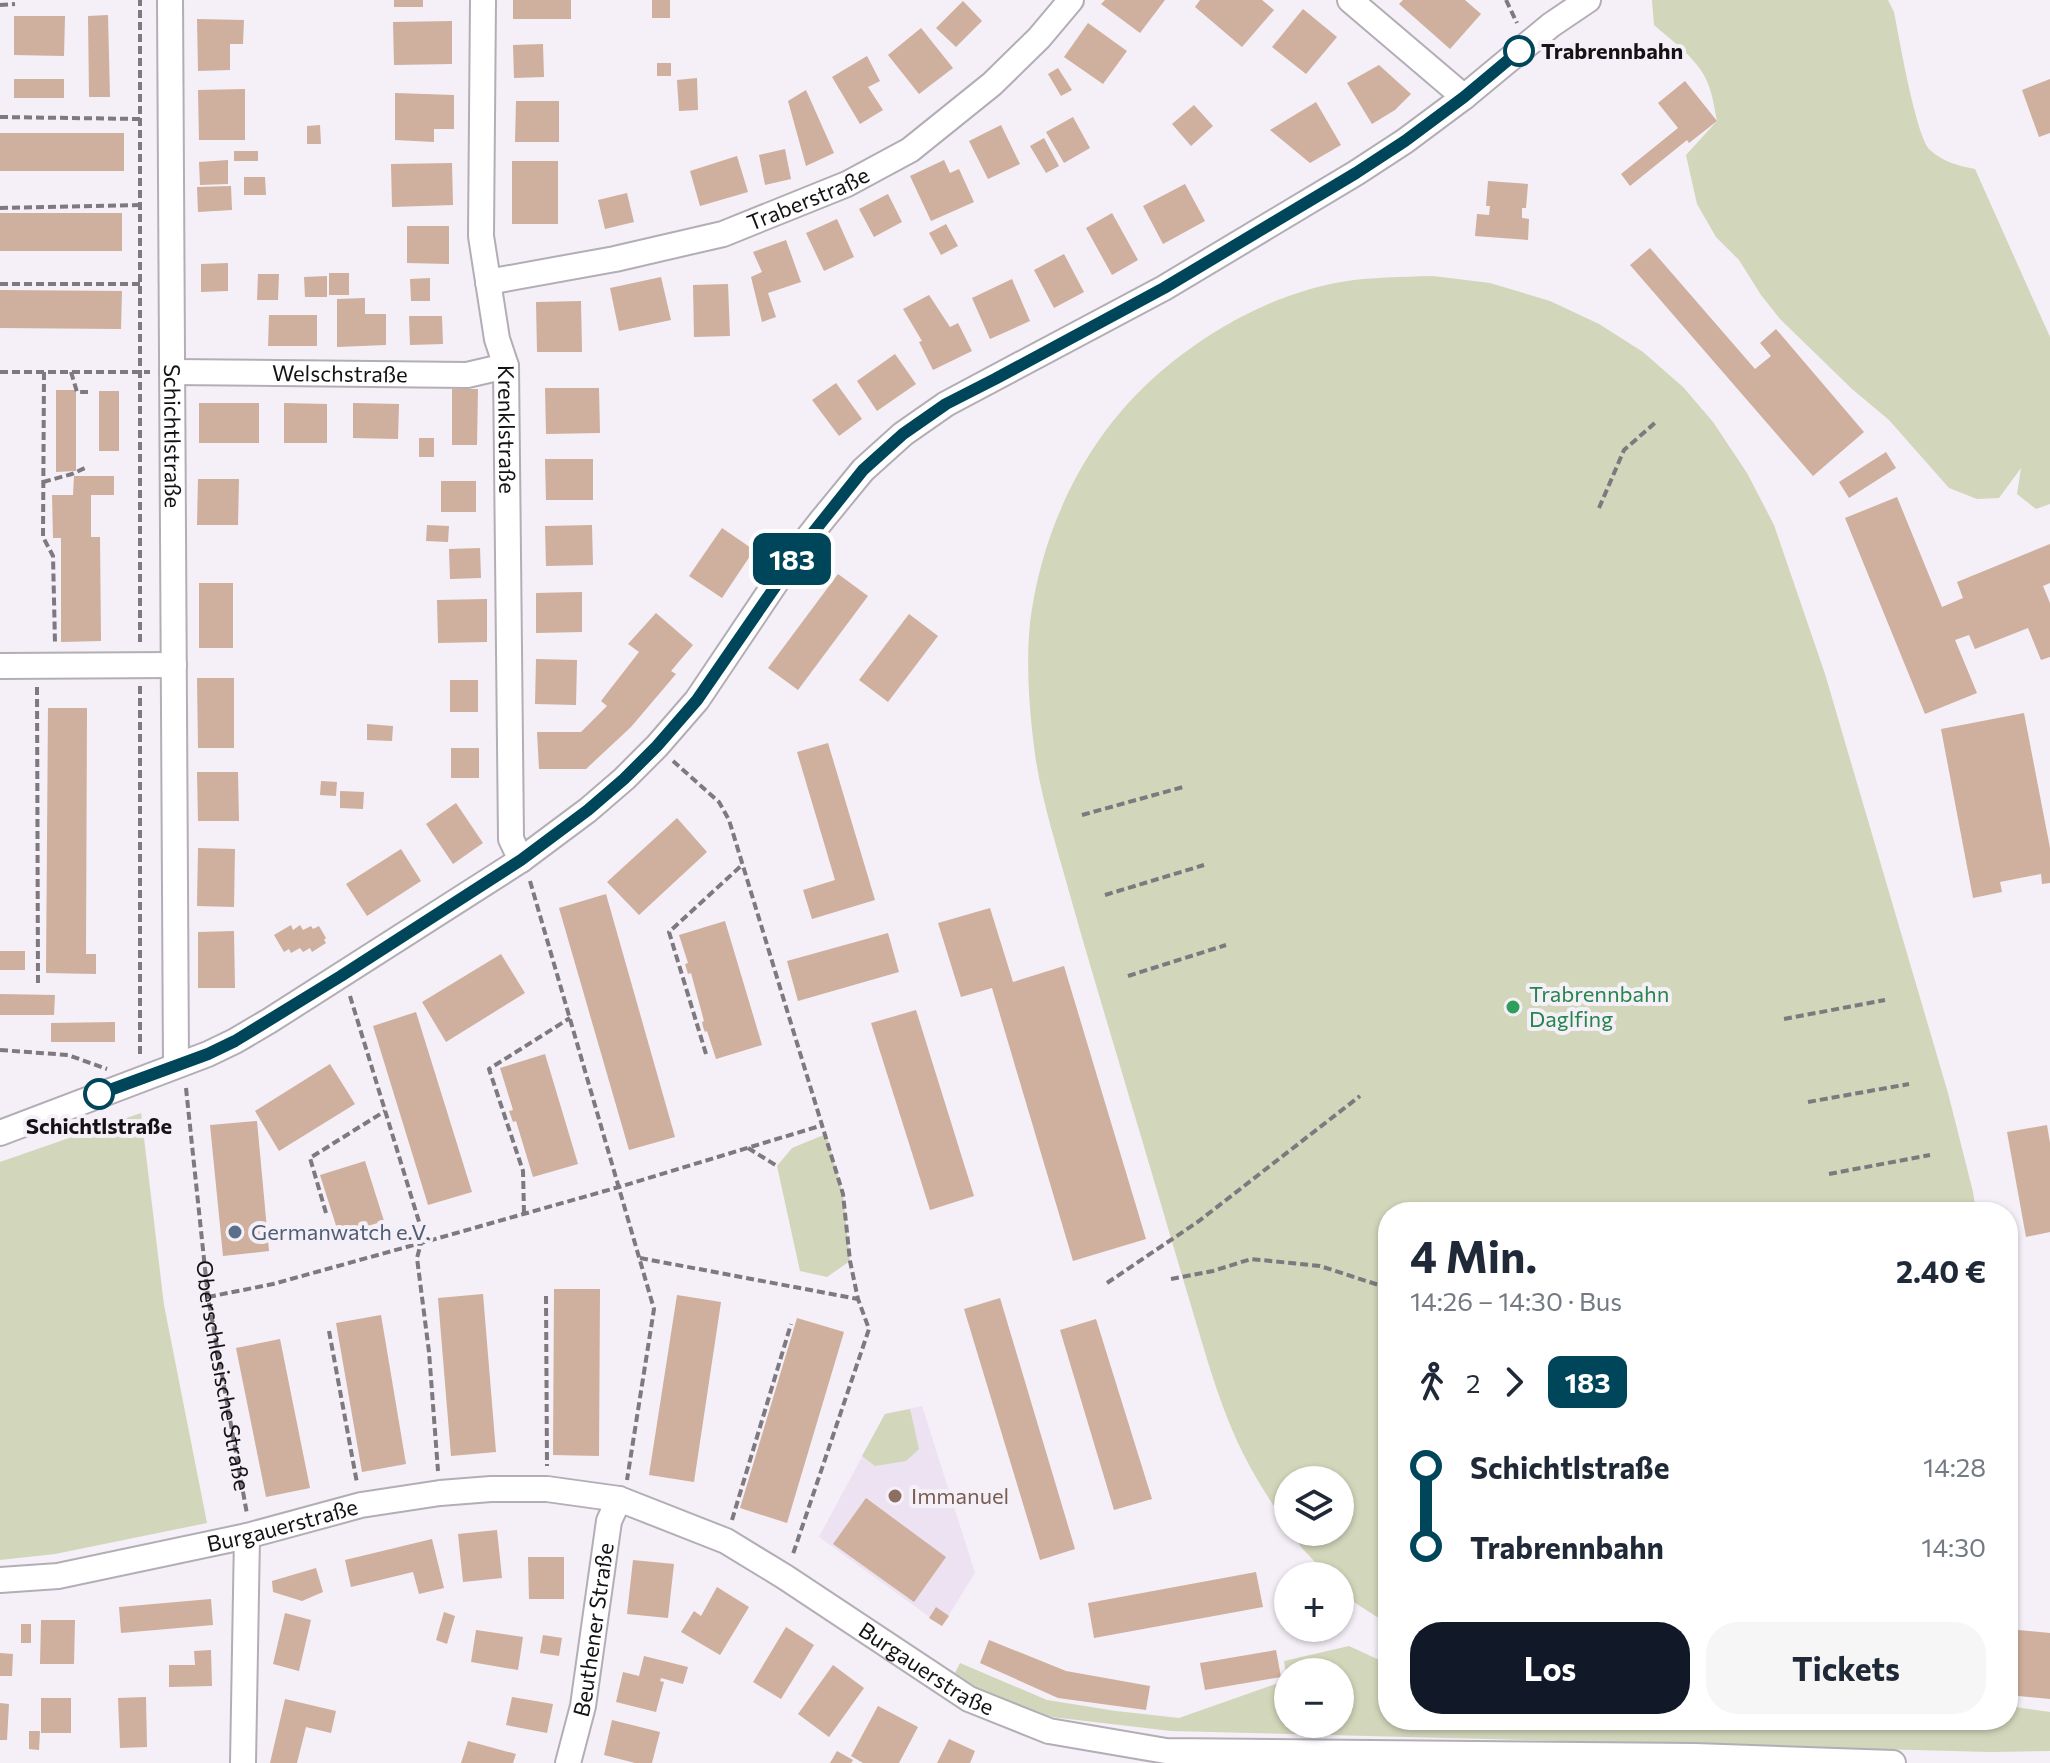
<!DOCTYPE html>
<html lang="de">
<head>
<meta charset="utf-8">
<style>
	body { margin:0; font-family:Commissioner,sans-serif; background:#f6f6f7; color:#1f2937; height:100vh; display:flex; flex-direction:column; font-size:30px; white-space:nowrap }
	* { box-sizing:border-box; margin:0 }
	p { font-size:26px; color:#747a83 }
	.icon { flex:none; width:44px; height:44px; fill:none; stroke:currentColor; stroke-width:2; stroke-linecap:round; stroke-linejoin:round }
	.map { position:relative; flex:1; overflow:hidden }
	.drawer { position:absolute; left:1378px; top:1202px; width:640px; height:528px; display:flex; flex-direction:column; background:#fff; border-radius:32px; box-shadow:0 2px 6px #0004 }
	.drawer>* { flex:none }
	.badge { padding:0 16px; border-radius:12px; font-size:28px; line-height:52px }
	.tools { position:absolute; left:1274px; top:1466px; display:grid; gap:16px }
	.tools a { display:grid; place-items:center; width:80px; height:80px; border-radius:50%; background:#fff; box-shadow:0 2px 6px #0004; font-size:40px }
	.map>.badge { position:absolute; translate:-50% -50%; box-shadow:0 0 0 4px #fff }
	.legs { display:flex; align-items:center; gap:12px; height:88px; padding:0 32px; font-size:26px }
	.legs p { margin-inline-start:auto }
	.overview { display:flex; align-items:center; justify-content:space-between; height:136px; padding:0 32px }
	h1 { font-size:44px; font-weight:700; line-height:60px }
	.cta { display:flex; gap:16px; margin-top:auto; padding:16px 32px }
	.cta a { flex:1; height:92px; border-radius:32px; background:#111827; color:#fff; font-size:32px; font-weight:700; line-height:92px; text-align:center }
	.cta a+a { background:#f6f6f7; color:#1f2937 }
	ul { padding:0 32px; list-style:none }
	li { display:flex; align-items:center; gap:28px; height:80px; font-size:30px }
	li i { display:grid; place-items:center; width:12px; height:100%; margin:0 10px; background:currentColor }
	li i::after { content:''; width:20px; height:20px; margin:-10px; border:6px solid; border-radius:50%; background:#fff }
	li p { margin-inline-start:auto }
	li:first-child i { background:linear-gradient(#0000 50%,currentColor 0) }
	li:last-child i { background:linear-gradient(currentColor 50%,#0000 0) }
	.map>svg:first-child { display:block }
	.built { fill:#ede2f1 }
	.green { fill:#d2d6ba; fill-rule:evenodd }
	.building { fill:#cfaf9d }
	.lines { fill:none; stroke-linecap:round; stroke-linejoin:round }
	.minor-casing { stroke:#b3aeb6; stroke-width:28 }
	.path { stroke:#7d797f; stroke-width:4; stroke-dasharray:8 4; stroke-linecap:butt }
	.minor { stroke:#fff; stroke-width:24 }
	.line-1-casing { stroke:#fff; stroke-width:18 }
	.line-1 { stroke:#00465a; stroke-width:12 }
	.stop-1-dot { fill:#fff; stroke:#00465a; stroke-width:4 }
	.leisure-dot { fill:#2e9e5b; stroke:#f5eff7; stroke-width:3 }
	.service-dot { fill:#5c6f8a; stroke:#f5eff7; stroke-width:3 }
	.education-dot { fill:#8d6e63; stroke:#f5eff7; stroke-width:3 }
	.labels { text-anchor:middle; stroke-width:8; stroke-linejoin:round; paint-order:stroke }
	.stop-label { font-size:22px; font-weight:bold; fill:#141215; stroke:#f5eff7; text-anchor:start }
	.street-label { font-size:22px; fill:#141215; stroke:#f5eff7 }
	.leisure-label { font-size:22px; fill:#27864d; stroke:#f5eff7; text-anchor:start }
	.service-label { font-size:22px; fill:#4e5e75; stroke:#f5eff7; text-anchor:start }
	.education-label { font-size:22px; fill:#785e54; stroke:#f5eff7; text-anchor:start }
</style>
</head>
<body>
<div class="map">
<svg width="2050" height="1763" viewBox="0 0 2050 1763">
	<rect width="100%" height="100%" fill="#f5eff7"/>
	<polygon class="built" points="922,1406 975,1573 942,1626 819,1537 885,1414"/>
	<g class="green">
		<path d="M1652,0H1888L1894,12C1899,37 1916,137 1930,150C1943,162 1959,166 1975,169L2050,337V504L2036,509L2017,494L2021,468L1999,498L1977,499L1949,488L1889,420L1852,389L1780,319L1761,295L1739,260L1716,237L1697,204L1686,155L1717,121C1714,106 1712,90 1705,77C1694,56 1671,40 1654,25Z"/>
		<path d="M1433,276L1490,283L1550,301L1599,324L1643,352L1683,387L1713,422L1747,473L1774,525L1825,674L1948,1093L1973,1192L1976,1212H1388V1624L1349,1599L1340,1589V1576H1328L1301,1547L1291,1532H1340V1480H1288V1527C1269,1500 1251,1471 1237,1441C1217,1397 1204,1349 1190,1302C1170,1236 1151,1169 1131,1103C1110,1031 1088,960 1068,888C1056,844 1039,792 1034,746C1029,706 1026,663 1030,623C1041,534 1081,447 1146,385C1199,335 1268,295 1341,282C1371,277 1402,277 1433,276Z"/>
		<polygon points="141,1113 164,1305 207,1523 55,1554 0,1560 0,1162"/>
		<polygon points="826,1134 843,1194 850,1261 827,1277 800,1271 777,1166 792,1148"/>
		<polygon points="910,1409 919,1449 906,1461 875,1466 862,1456 885,1414"/>
		<path d="M1349,1646L1388,1664V1720H2008V1706L2050,1712V1751L1991,1752L1171,1731L1052,1717L987,1694L955,1673L960,1663L1047,1700L1116,1711L1179,1718L1287,1680L1284,1661ZM1288,1672H1340V1724H1288Z"/>
	</g>
	<g class="building">
		<rect x="394" y="0" width="29" height="7"/>
		<rect x="513" y="0" width="58" height="19"/>
		<rect x="652" y="0" width="18" height="18"/>
		<polygon points="1105,0 1165,0 1140,33 1101,4"/>
		<polygon points="1200,0 1262,0 1274,10 1242,47 1195,7"/>
		<polygon points="1403,0 1465,0 1481,14 1450,49 1399,4"/>
		<polygon points="963,1 982,21 956,47 936,28"/>
		<polygon points="1303,9 1337,37 1306,74 1272,47"/>
		<polygon points="108,15 110,97 89,97 88,16"/>
		<polygon points="14,16 65,16 64,56 14,55"/>
		<polygon points="197,19 244,20 243,44 230,44 230,70 198,71"/>
		<polygon points="452,21 452,64 394,65 393,22"/>
		<polygon points="1088,23 1127,51 1103,84 1064,57"/>
		<polygon points="921,28 953,68 919,94 888,55"/>
		<polygon points="543,44 544,77 514,78 513,45"/>
		<polygon points="867,56 880,81 868,87 883,110 860,124 832,77"/>
		<rect x="657" y="63" width="14" height="13"/>
		<polygon points="1379,65 1411,94 1395,110 1372,124 1347,83"/>
		<polygon points="1058,68 1072,90 1061,96 1048,74"/>
		<polygon points="697,78 698,110 679,111 677,80"/>
		<rect x="14" y="79" width="50" height="19"/>
		<polygon points="2050,79 2050,133 2039,137 2022,90"/>
		<polygon points="1685,81 1717,121 1689,143 1687,140 1630,186 1621,174 1678,128 1658,103"/>
		<polygon points="245,89 245,140 199,140 198,90"/>
		<polygon points="806,90 834,153 806,166 788,101"/>
		<polygon points="395,93 454,95 454,129 434,129 434,142 395,140"/>
		<polygon points="516,101 559,101 559,142 515,142"/>
		<polygon points="1316,102 1341,145 1310,163 1270,130"/>
		<polygon points="1194,105 1213,126 1191,146 1172,124"/>
		<polygon points="1073,117 1090,148 1064,163 1046,132"/>
		<polygon points="320,125 321,144 307,144 307,126"/>
		<polygon points="1001,125 1020,164 988,179 969,141"/>
		<rect x="0" y="133" width="124" height="38"/>
		<polygon points="1044,138 1059,166 1046,173 1030,146"/>
		<polygon points="785,149 791,179 765,185 759,155"/>
		<rect x="234" y="151" width="24" height="10"/>
		<polygon points="737,156 748,192 700,206 690,171"/>
		<polygon points="228,160 228,184 200,185 199,162"/>
		<polygon points="944,160 950,173 959,169 974,202 931,221 910,176"/>
		<rect x="512" y="161" width="46" height="63"/>
		<polygon points="452,163 453,205 392,207 391,164"/>
		<polygon points="244,177 265,177 266,195 244,195"/>
		<polygon points="1488,181 1528,184 1526,208 1522,208 1522,218 1529,219 1528,240 1475,236 1477,214 1489,215 1490,206 1486,206"/>
		<polygon points="1185,184 1205,221 1163,244 1143,206"/>
		<polygon points="231,186 232,210 198,212 197,187"/>
		<polygon points="627,193 634,222 605,229 598,200"/>
		<polygon points="888,194 902,222 874,237 859,209"/>
		<rect x="0" y="213" width="122" height="38"/>
		<polygon points="1112,213 1138,260 1112,275 1086,228"/>
		<polygon points="837,219 854,257 824,271 806,233"/>
		<polygon points="946,224 958,246 941,255 929,233"/>
		<polygon points="407,226 449,226 449,264 407,263"/>
		<polygon points="786,240 801,282 768,293 776,317 762,322 751,277 762,272 753,252"/>
		<polygon points="1650,248 1755,369 1771,356 1760,343 1776,329 1864,432 1813,476 1630,265"/>
		<polygon points="1064,254 1084,292 1054,308 1034,270"/>
		<polygon points="228,263 228,291 201,292 201,264"/>
		<rect x="329" y="273" width="20" height="22"/>
		<polygon points="258,274 279,274 278,300 257,300"/>
		<polygon points="327,276 327,297 305,297 304,277"/>
		<polygon points="661,277 671,320 619,331 610,288"/>
		<polygon points="430,278 430,301 411,301 410,279"/>
		<polygon points="1012,279 1030,321 990,339 972,298"/>
		<polygon points="728,284 730,336 694,337 693,285"/>
		<polygon points="0,290 122,291 121,329 0,328"/>
		<polygon points="929,295 950,327 958,323 972,351 933,370 919,342 922,341 903,309"/>
		<polygon points="365,298 365,314 386,314 386,345 337,347 337,299"/>
		<polygon points="581,301 582,352 537,352 536,302"/>
		<polygon points="269,315 317,315 317,346 268,346"/>
		<polygon points="409,316 442,316 443,344 410,345"/>
		<polygon points="895,354 916,384 877,411 857,381"/>
		<polygon points="836,383 862,419 839,436 812,400"/>
		<polygon points="545,388 599,388 600,433 546,434"/>
		<polygon points="452,389 478,389 477,445 452,445"/>
		<polygon points="56,390 76,390 76,471 56,472"/>
		<rect x="99" y="391" width="20" height="60"/>
		<rect x="199" y="403" width="60" height="40"/>
		<polygon points="284,403 327,404 327,443 284,443"/>
		<polygon points="353,403 399,404 398,439 353,438"/>
		<rect x="419" y="438" width="15" height="19"/>
		<polygon points="1886,452 1896,468 1849,498 1839,482"/>
		<polygon points="545,459 593,459 593,500 546,500"/>
		<polygon points="74,476 114,476 114,495 91,495 91,537 100,537 101,641 61,642 61,538 53,538 52,495 73,495"/>
		<polygon points="198,479 239,479 238,525 197,525"/>
		<rect x="441" y="481" width="35" height="31"/>
		<polygon points="1897,497 1942,607 1963,598 1957,582 2050,544 2050,583 2043,586 2050,603 2050,657 2041,660 2028,628 1975,649 1969,635 1955,640 1977,693 1925,714 1845,518"/>
		<polygon points="427,525 449,526 448,542 426,541"/>
		<polygon points="592,525 593,565 546,566 545,526"/>
		<polygon points="722,528 754,550 722,598 689,576"/>
		<polygon points="480,548 481,578 450,579 449,549"/>
		<polygon points="838,574 868,596 798,690 768,668"/>
		<rect x="199" y="583" width="34" height="65"/>
		<polygon points="582,592 582,632 536,633 536,593"/>
		<polygon points="487,599 487,642 438,643 437,600"/>
		<polygon points="656,613 693,645 671,671 676,674 631,727 586,769 539,769 537,732 581,732 607,706 601,701 639,652 628,644"/>
		<polygon points="909,614 938,636 888,702 859,680"/>
		<polygon points="536,659 577,660 576,705 535,704"/>
		<polygon points="197,678 234,678 234,748 198,748"/>
		<rect x="450" y="680" width="28" height="32"/>
		<polygon points="48,708 87,708 86,954 96,954 96,974 46,973"/>
		<polygon points="2024,713 2050,848 2050,883 2042,884 2041,874 2000,882 2002,892 1973,898 1941,729"/>
		<polygon points="367,724 393,726 392,741 367,740"/>
		<polygon points="828,743 875,900 812,919 803,890 835,880 797,752"/>
		<rect x="451" y="748" width="28" height="30"/>
		<polygon points="197,772 238,772 239,821 198,821"/>
		<polygon points="321,781 337,782 336,796 320,795"/>
		<polygon points="340,791 364,792 363,809 340,808"/>
		<polygon points="456,803 483,843 453,864 426,824"/>
		<polygon points="677,818 707,852 639,915 607,882"/>
		<polygon points="198,848 235,849 234,907 197,906"/>
		<polygon points="401,849 421,881 367,916 346,884"/>
		<polygon points="606,894 675,1137 629,1150 559,908"/>
		<polygon points="990,908 1013,982 1064,966 1146,1239 1073,1261 992,988 961,997 938,923"/>
		<polygon points="725,921 762,1045 716,1059 707,1031 705,1032 703,1027 702,1022 704,1021 691,973 688,974 685,964 688,963 679,935"/>
		<polygon points="291,925 293,930 300,925 303,930 311,926 313,929 319,926 326,938 324,940 326,943 312,952 310,948 303,952 300,948 291,953 289,949 284,952 274,935"/>
		<polygon points="234,931 235,988 198,988 198,932"/>
		<polygon points="888,933 899,972 798,1001 787,961"/>
		<rect x="0" y="951" width="25" height="19"/>
		<polygon points="501,954 525,993 446,1042 422,1002"/>
		<polygon points="0,994 55,995 54,1015 0,1015"/>
		<polygon points="916,1010 974,1196 930,1210 871,1023"/>
		<polygon points="416,1012 472,1192 428,1205 373,1026"/>
		<polygon points="115,1022 115,1042 51,1042 51,1023"/>
		<polygon points="545,1054 578,1164 533,1177 516,1121 513,1122 509,1111 513,1110 500,1068"/>
		<polygon points="330,1064 355,1104 279,1151 255,1111"/>
		<polygon points="257,1121 269,1251 223,1256 210,1125"/>
		<polygon points="2047,1125 2050,1143 2050,1232 2026,1237 2007,1132"/>
		<polygon points="365,1161 384,1221 339,1235 320,1175"/>
		<polygon points="554,1289 600,1289 599,1456 553,1455"/>
		<polygon points="483,1294 496,1452 451,1456 438,1298"/>
		<polygon points="677,1295 721,1302 694,1482 649,1475"/>
		<polygon points="1000,1298 1075,1549 1040,1560 964,1309"/>
		<polygon points="381,1315 406,1464 362,1472 336,1323"/>
		<polygon points="797,1318 844,1332 787,1523 740,1508"/>
		<polygon points="1096,1319 1152,1499 1114,1510 1060,1330"/>
		<polygon points="280,1339 310,1488 266,1497 236,1348"/>
		<polygon points="866,1498 946,1557 914,1602 833,1544"/>
		<polygon points="497,1530 502,1578 463,1582 458,1534"/>
		<polygon points="432,1539 444,1588 419,1594 413,1572 351,1587 345,1560"/>
		<polygon points="528,1557 564,1557 564,1599 529,1599"/>
		<polygon points="633,1560 674,1564 668,1618 627,1614"/>
		<polygon points="316,1568 323,1592 302,1601 273,1592 272,1581"/>
		<polygon points="1256,1572 1263,1607 1094,1638 1088,1603"/>
		<polygon points="717,1587 749,1607 720,1655 681,1632 694,1611 701,1616"/>
		<polygon points="211,1599 213,1625 121,1633 119,1607"/>
		<polygon points="936,1607 949,1616 942,1626 929,1618"/>
		<polygon points="444,1612 455,1616 447,1644 436,1640"/>
		<polygon points="285,1613 311,1620 299,1671 273,1664"/>
		<polygon points="41,1620 75,1620 74,1664 40,1664"/>
		<rect x="21" y="1624" width="10" height="19"/>
		<polygon points="786,1627 814,1645 781,1699 753,1682"/>
		<polygon points="2008,1629 2050,1633 2050,1699 2008,1695"/>
		<polygon points="476,1630 523,1637 518,1670 471,1662"/>
		<polygon points="543,1635 562,1638 559,1656 540,1653"/>
		<polygon points="989,1640 1066,1671 1150,1686 1146,1710 1058,1698 980,1663"/>
		<polygon points="211,1650 212,1686 169,1687 169,1665 195,1665 194,1651"/>
		<polygon points="1276,1650 1281,1677 1205,1690 1200,1663"/>
		<polygon points="0,1653 13,1654 12,1676 0,1676"/>
		<polygon points="644,1656 688,1667 683,1684 661,1678 660,1681 664,1682 656,1712 616,1702 623,1672 639,1676"/>
		<polygon points="833,1665 864,1688 829,1737 798,1714"/>
		<polygon points="146,1697 147,1747 120,1748 118,1698"/>
		<polygon points="512,1697 553,1704 547,1733 506,1725"/>
		<rect x="41" y="1698" width="30" height="35"/>
		<polygon points="285,1699 336,1711 331,1733 306,1727 297,1763 270,1763"/>
		<polygon points="0,1703 9,1704 7,1740 0,1740"/>
		<polygon points="878,1706 918,1727 899,1763 863,1763 851,1756"/>
		<polygon points="612,1720 660,1732 652,1763 635,1763 604,1755"/>
		<polygon points="29,1731 40,1731 39,1750 29,1749"/>
		<polygon points="949,1739 975,1751 970,1763 937,1763"/>
		<polygon points="468,1741 516,1754 513,1763 461,1763"/>
		<polygon points="837,1751 853,1760 851,1763 830,1763"/>
	</g>
	<g class="lines">
		<g class="minor-casing">
			<g id="minor">
				<path id="s2" d="M170,0L176,1065"/>
				<path id="s3" d="M483,0L481,236L497,339L506,366L511,839L521,860"/>
				<polyline points="1350,0 1464,97"/>
				<path id="s4" d="M488,282L615,259L723,234L847,184L910,150L992,84L1039,38L1071,0"/>
				<path id="s5" d="M172,372L467,375L506,366"/>
				<polyline points="0,666 174,665"/>
				<polyline points="0,1133 208,1054 235,1041 269,1021 521,860 588,810 624,779 657,746 697,700 793,557 822,520 863,470 903,434 946,404 1164,288 1356,173 1405,141 1464,97 1551,25 1588,0"/>
				<path id="s6" d="M0,1580L58,1576L247,1536L361,1505L440,1493L491,1489H547L619,1499L726,1541L785,1577L969,1699L1049,1731L1166,1751L1695,1756L1893,1763"/>
				<polyline points="243,1763 247,1536"/>
				<path id="s7" d="M568,1763L583,1706L609,1521L619,1499"/>
			</g>
		</g>
		<g class="path">
			<polyline points="1506,0 1517,23"/>
			<polyline points="0,5 15,4"/>
			<polyline points="0,117 140,119"/>
			<polyline points="0,208 140,205"/>
			<polyline points="0,284 140,284"/>
			<polyline points="0,372 150,372"/>
			<polyline points="44,372 43,537 53,556 55,643"/>
			<polyline points="71,372 77,392 88,392"/>
			<polyline points="43,482 72,474 87,467"/>
			<polyline points="1599,508 1624,450 1656,422"/>
			<polyline points="140,642 140,0"/>
			<polyline points="140,686 140,1058"/>
			<polyline points="37,687 38,985"/>
			<polyline points="673,761 719,802 729,820 843,1194 850,1261 858,1299 869,1329 792,1557"/>
			<polyline points="1082,815 1183,787"/>
			<polyline points="530,881 654,1309 627,1480"/>
			<polyline points="1105,895 1204,865"/>
			<polyline points="1128,976 1226,945"/>
			<polyline points="350,996 420,1225 421,1243 417,1258 429,1352 438,1471"/>
			<polyline points="1784,1019 1885,1000"/>
			<polyline points="0,1050 68,1055 107,1069"/>
			<polyline points="706,1054 669,932 742,865"/>
			<path id="s1" d="M186,1088L208,1297L247,1514"/>
			<polyline points="1808,1102 1909,1084"/>
			<polyline points="748,1148 777,1166"/>
			<polyline points="1829,1174 1930,1155"/>
			<polyline points="326,1213 310,1158 385,1111"/>
			<polyline points="524,1213 523,1171 489,1069 570,1018"/>
			<polyline points="640,1258 858,1299"/>
			<polyline points="1171,1279 1213,1271 1251,1259 1320,1266 1388,1288"/>
			<polyline points="1107,1283 1199,1221 1360,1096"/>
			<polyline points="546,1296 547,1466"/>
			<polyline points="208,1297 273,1284 421,1243 619,1187 823,1125"/>
			<polyline points="329,1331 357,1483"/>
			<polyline points="732,1520 791,1324"/>
		</g>
		<use href="#minor" class="minor"/>
	</g>
	<g class="lines">
		<g class="line-1-casing">
			<polyline id="line-1" points="99,1094 208,1054 235,1041 341,976 521,860 588,810 624,779 657,746 697,700 808,539 863,470 903,434 946,404 995,379 1164,288 1356,173 1405,141 1464,97 1519,51"/>
		</g>
		<use href="#line-1" class="line-1"/>
	</g>
	<g class="stop-1-dot">
		<circle cx="1519" cy="51" r="14"/>
		<circle cx="99" cy="1094" r="14"/>
	</g>
	<circle class="leisure-dot" cx="1513" cy="1007" r="8"/>
	<circle class="service-dot" cx="235" cy="1232" r="8"/>
	<circle class="education-dot" cx="895" cy="1496" r="8"/>
	<g class="labels">
		<g class="stop-label">
			<text x="1541" y="59">Trabrennbahn</text>
			<text x="99" y="1134" text-anchor="middle">Schichtlstraße</text>
		</g>
		<g class="street-label">
			<text dy="8" stroke="none"><textPath href="#s4" startOffset="332">Traberstraße</textPath></text>
			<text dy="8" stroke="none"><textPath href="#s5" startOffset="168">Welschstraße</textPath></text>
			<text dy="8" stroke="none"><textPath href="#s3" startOffset="432">Krenklstraße</textPath></text>
			<text dy="8" stroke="none"><textPath href="#s2" startOffset="436">Schichtlstraße</textPath></text>
			<text dy="8" stroke="none"><textPath href="#s1" startOffset="290">Oberschlesische Straße</textPath></text>
			<text dy="8" stroke="none"><textPath href="#s6" startOffset="288">Burgauerstraße</textPath></text>
			<text dy="8" stroke="none"><textPath href="#s7" startOffset="136">Beuthener Straße</textPath></text>
			<text dy="8" stroke="none"><textPath href="#s6" startOffset="982">Burgauerstraße</textPath></text>
		</g>
		<g class="leisure-label">
			<text x="1529" y="1002">Trabrennbahn<tspan x="1529" dy="25">Daglfing</tspan></text>
		</g>
		<g class="service-label">
			<text x="251" y="1240">Germanwatch e.V.</text>
		</g>
		<g class="education-label">
			<text x="911" y="1504">Immanuel</text>
		</g>
	</g>
</svg>
<div class="tools">
<a><svg class="icon" aria-label="layers" viewBox="0 0 24 24"><path d="M12 4l9 5-9 5-9-5zM3 14l9 5 9-5"/></svg></a>
<a>+</a>
<a>−</a>
</div>
<b class="badge" style="left:792px;top:559px;background:#00465a;color:#fff">183</b>
<section class="drawer">
<div class="overview"><div><h1>4 Min.</h1><p>14:26 – 14:30 · Bus</p></div><b>2.40 €</b></div>
<div class="legs"><svg class="icon" aria-label="walk" viewBox="0 0 24 24"><circle cx="13" cy="4" r="2"/><path d="M13 8l-2 6 4 7M11 14l-3 7M7 12l3-4h3l4 4"/></svg>2<svg class="icon" aria-label="forward" viewBox="0 0 24 24"><path d="M9 5l7 7-7 7"/></svg><b class="badge" style="background:#00465a;color:#fff">183</b></div>
<ul>
<li><i style="color:#00465a"></i><b>Schichtlstraße</b><p>14:28</p></li>
<li><i style="color:#00465a"></i><b>Trabrennbahn</b><p>14:30</p></li>
</ul>
<div class="cta"><a>Los</a><a>Tickets</a></div>
</section>
</div>
</body>
</html>
